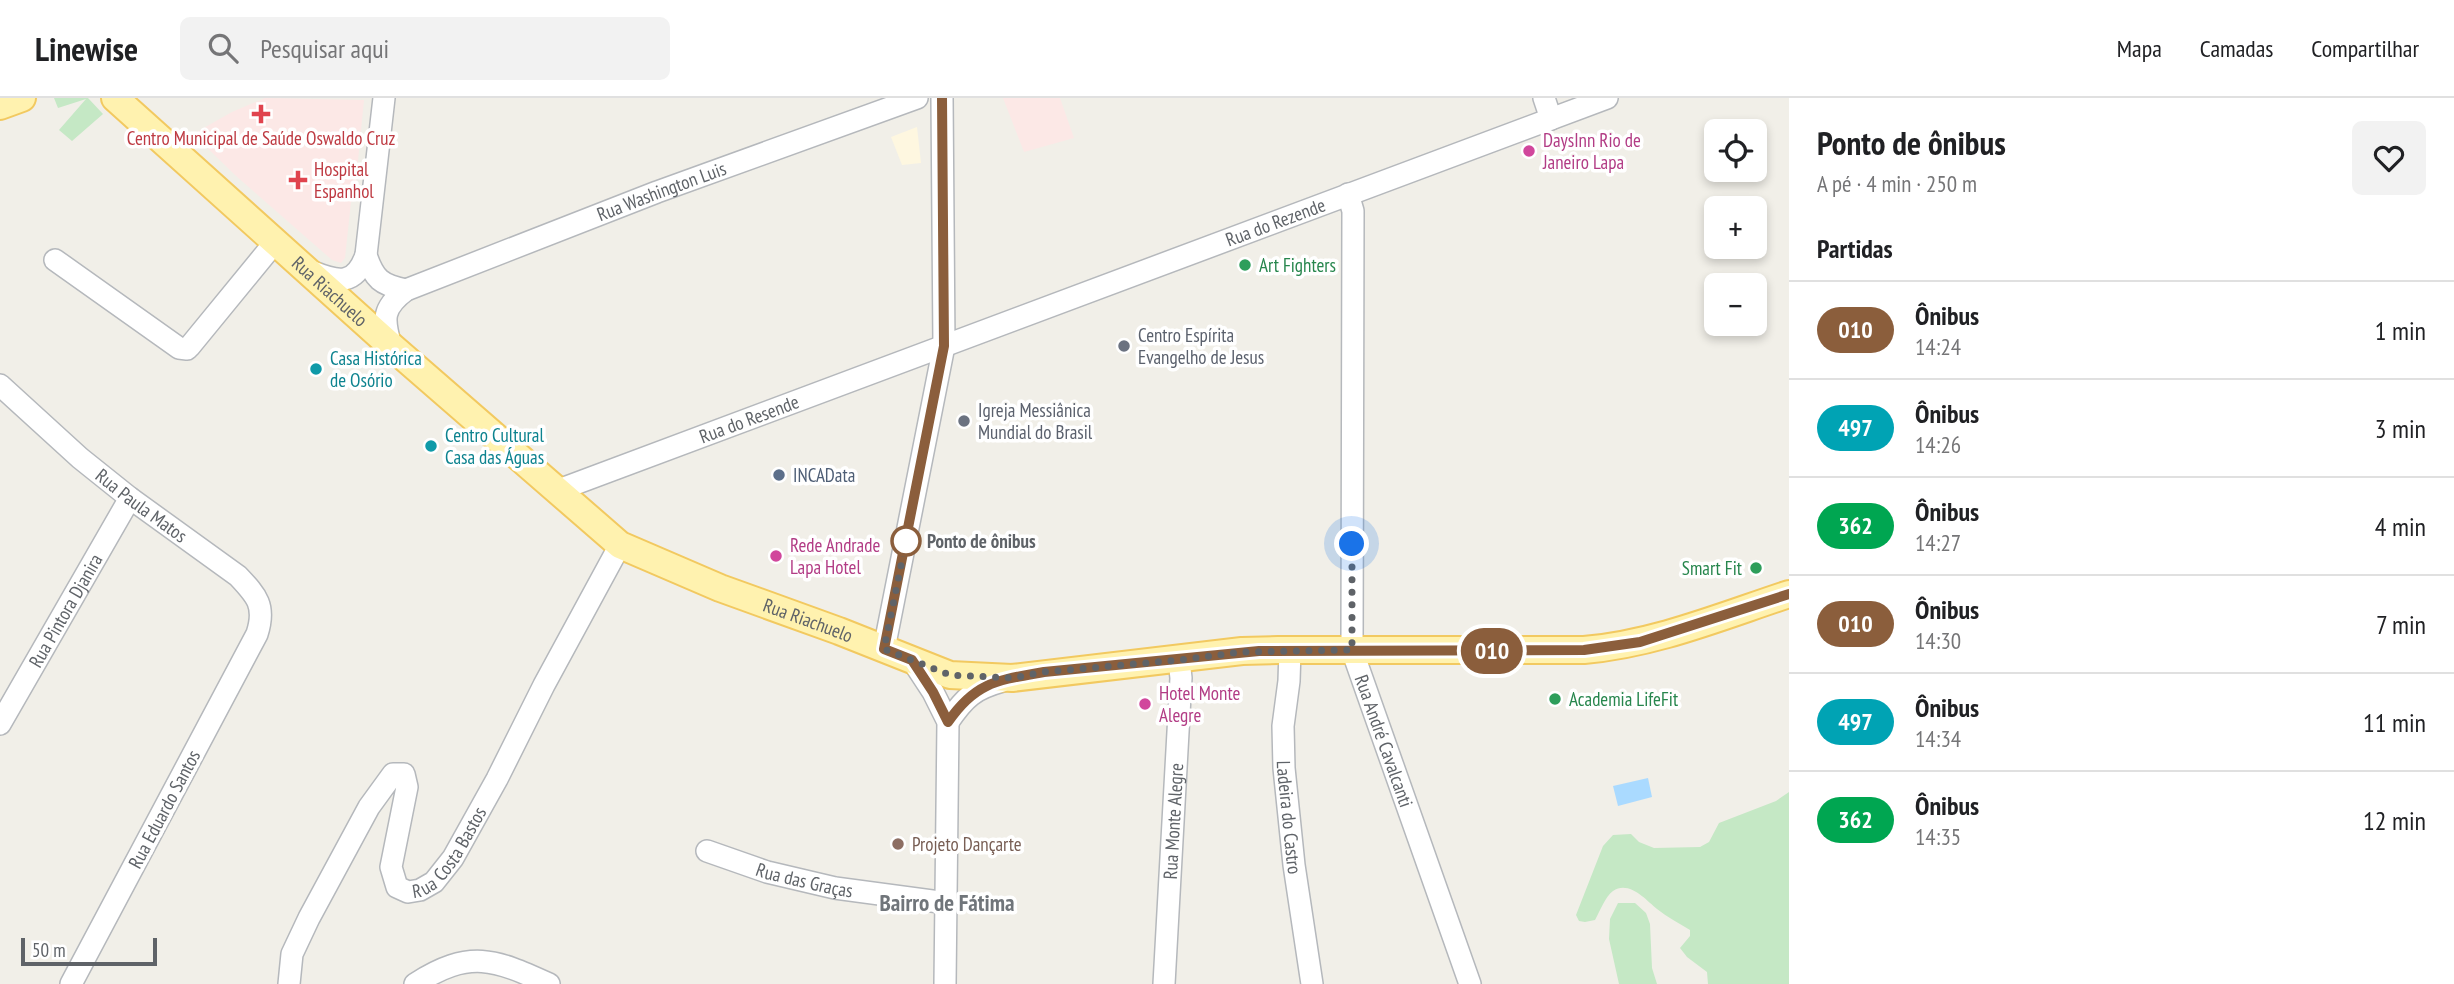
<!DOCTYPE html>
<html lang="pt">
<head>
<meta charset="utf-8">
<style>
	body { margin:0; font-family:"PT Sans Narrow",sans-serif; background:#f2f2f2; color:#202124; height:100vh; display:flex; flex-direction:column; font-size:26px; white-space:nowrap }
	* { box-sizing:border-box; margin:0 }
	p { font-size:23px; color:#757577 }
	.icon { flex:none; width:38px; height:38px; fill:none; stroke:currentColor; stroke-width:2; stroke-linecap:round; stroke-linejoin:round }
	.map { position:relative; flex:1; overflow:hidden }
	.drawer { display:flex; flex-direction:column; background:#fff; width:665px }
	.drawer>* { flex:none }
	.badge { padding:0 14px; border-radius:23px; font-size:24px; line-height:46px }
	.buttons { position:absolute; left:1704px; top:21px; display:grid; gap:14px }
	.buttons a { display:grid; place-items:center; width:63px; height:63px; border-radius:10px; background:#fff; box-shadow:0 4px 10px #0003; font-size:35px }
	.scale { position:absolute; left:21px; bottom:18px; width:136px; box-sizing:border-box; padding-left:7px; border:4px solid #5f6368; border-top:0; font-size:19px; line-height:24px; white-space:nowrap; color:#5f6368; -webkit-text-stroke:5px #fff; paint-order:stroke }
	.you { position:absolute; width:35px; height:35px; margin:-18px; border:5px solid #fff; border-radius:50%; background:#1a73e8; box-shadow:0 0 0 10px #1a73e833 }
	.map>.badge { position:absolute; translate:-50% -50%; box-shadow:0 0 0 4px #fff }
	h2 { padding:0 28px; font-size:26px; line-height:63px }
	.round { display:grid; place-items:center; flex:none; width:74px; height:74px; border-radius:10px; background:#f2f2f2 }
	.headline { display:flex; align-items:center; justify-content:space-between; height:119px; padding:0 28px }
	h1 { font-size:33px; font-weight:600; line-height:52px }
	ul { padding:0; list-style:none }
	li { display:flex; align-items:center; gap:21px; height:98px; padding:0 28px; border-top:2px solid #e0e0e0 }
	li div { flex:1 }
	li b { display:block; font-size:26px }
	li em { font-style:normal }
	li .badge { min-width:77px; font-weight:700; text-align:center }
	header { display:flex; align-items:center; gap:42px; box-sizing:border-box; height:98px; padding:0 35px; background:#fff; border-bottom:2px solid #e0e0e0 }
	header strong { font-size:33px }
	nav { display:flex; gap:38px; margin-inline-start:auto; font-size:24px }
	.search { width:490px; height:63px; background:#f2f2f2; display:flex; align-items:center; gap:18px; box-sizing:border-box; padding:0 24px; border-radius:10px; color:#757577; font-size:26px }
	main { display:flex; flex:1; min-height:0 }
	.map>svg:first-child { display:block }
	.commercial { fill:#fef7e0 }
	.medical { fill:#fce8e6 }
	.green { fill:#c5e8c5 }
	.water { fill:#aadaff }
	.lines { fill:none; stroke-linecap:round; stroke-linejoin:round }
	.minor-casing { stroke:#b5b8bc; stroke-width:24 }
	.major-casing { stroke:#f2c960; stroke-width:30 }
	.minor { stroke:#fff; stroke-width:21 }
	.major { stroke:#fff2af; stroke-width:26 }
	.line-casing { stroke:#fff; stroke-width:16 }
	.line { stroke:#8b5e3c; stroke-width:10 }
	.walk { stroke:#5f6368; stroke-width:7; stroke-dasharray:0 12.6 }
	.health-dot { fill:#e0444e; stroke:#fff; stroke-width:2.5 }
	.hotel-dot { fill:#d1479c; stroke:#fff; stroke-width:2.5 }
	.leisure-dot { fill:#2e9e5b; stroke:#fff; stroke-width:2.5 }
	.worship-dot { fill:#6b7280; stroke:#fff; stroke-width:2.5 }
	.culture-dot { fill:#0f9aa8; stroke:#fff; stroke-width:2.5 }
	.service-dot { fill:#5c6f8a; stroke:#fff; stroke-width:2.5 }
	.stop-dot { fill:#fff; stroke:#8b5e3c; stroke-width:3.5 }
	.education-dot { fill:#8d6e63; stroke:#fff; stroke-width:2.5 }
	.labels { text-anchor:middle; stroke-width:7; stroke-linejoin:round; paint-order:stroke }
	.health-label { font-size:19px; fill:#be3a42; stroke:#fff }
	.hotel-label { font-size:19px; fill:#b23c85; stroke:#fff; text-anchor:start }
	.street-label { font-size:19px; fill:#5f6368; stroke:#fff }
	.leisure-label { font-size:19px; fill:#27864d; stroke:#fff; text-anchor:start }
	.worship-label { font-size:19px; fill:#5b616d; stroke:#fff; text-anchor:start }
	.culture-label { font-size:19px; fill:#0d838f; stroke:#fff; text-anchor:start }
	.service-label { font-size:19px; fill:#4e5e75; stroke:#fff; text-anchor:start }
	.stop-label { font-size:19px; font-weight:bold; fill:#5f6368; stroke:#fff; text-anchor:start }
	.education-label { font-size:19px; fill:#785e54; stroke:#fff; text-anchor:start }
	.quarter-label { font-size:23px; font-weight:bold; fill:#70757a; stroke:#fff }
</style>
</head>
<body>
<header>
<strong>Linewise</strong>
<div class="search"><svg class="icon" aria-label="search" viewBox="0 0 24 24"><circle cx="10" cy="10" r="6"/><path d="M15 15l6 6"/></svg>Pesquisar aqui</div>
<nav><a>Mapa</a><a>Camadas</a><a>Compartilhar</a></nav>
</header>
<main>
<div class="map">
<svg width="1789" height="886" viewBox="0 0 1789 886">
	<rect width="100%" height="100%" fill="#f1efe8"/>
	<polygon class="commercial" points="917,29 921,65 902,67 891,39"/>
	<g class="medical">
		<polygon points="265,0 364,2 354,103 351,104 345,160 341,165 332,162 235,77 193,36 232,14"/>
		<polygon points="1003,0 1060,0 1074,40 1024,54"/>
	</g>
	<g class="green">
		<polygon points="54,0 88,0 103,16 72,43 59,32 86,1 58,10"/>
		<path d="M1789,694V886H1708L1707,874L1687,859L1680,850L1690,838V832C1679,825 1667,819 1657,811C1646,802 1629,782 1613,793C1605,799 1600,813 1595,822L1585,824L1579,823L1576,817L1603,748L1613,737L1631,736L1639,744L1654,750L1700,749L1709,744L1719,725L1776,703Z"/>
		<polygon points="1618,805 1635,805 1646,815 1650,826 1652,870 1657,886 1619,886 1609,841 1610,821"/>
	</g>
	<polygon class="water" points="1648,680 1652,699 1618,708 1613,688"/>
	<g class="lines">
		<g class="minor-casing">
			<g id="minor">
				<polyline points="1544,0 1551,21"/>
				<path id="s1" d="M1348,96L1353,113L1352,552L1470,886"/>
				<path d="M366,157C374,181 381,187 406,192"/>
				<polyline points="55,162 179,250 187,251 190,248 276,143"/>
				<path d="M313,174C338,184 355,188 366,157L384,0"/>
				<path id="s2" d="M391,248C383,221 382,210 406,192L657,94L917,0"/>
				<path id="s3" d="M0,287L80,360L130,400L238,478C257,498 266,508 257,536L71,886"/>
				<path id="s4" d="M556,393L1607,0"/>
				<polyline points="884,551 944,248 942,0"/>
				<path id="s5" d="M1290,552L1289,583L1283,628L1284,670L1294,767L1312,886"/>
				<polyline points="912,562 933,594 948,624 945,886"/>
				<path d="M948,624C965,599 974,591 1003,583"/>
				<path id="s6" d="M0,626L130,400"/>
				<path id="s7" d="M707,753L767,774L835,790L947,805"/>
				<path id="s8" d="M289,886L292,856L309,820L369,709L393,676H404L407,689L391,769L397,789L408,794L420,792L434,784L453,760L497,681L544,587L620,447"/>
				<path d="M415,886C470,851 494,861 549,886"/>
				<path id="s9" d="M1164,886L1181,580L1179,562"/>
			</g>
		</g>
		<g class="major-casing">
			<g id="major">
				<path id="s10" d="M115,0L391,248L620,447L720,490L839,533L950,577L1012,580L1242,553L1278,552H1584C1655,546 1722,518 1789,496"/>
				<polyline points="0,8 22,0"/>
			</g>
		</g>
		<use href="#minor" class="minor"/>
		<use href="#major" class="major"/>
	</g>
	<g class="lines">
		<g class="line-casing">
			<path id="line" d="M942,0L944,248L884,551L912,562L933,594L948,624C976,583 999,582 1044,574L1259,553L1584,552L1640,544L1789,496"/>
		</g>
		<use href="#line" class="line"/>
		<polyline class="walk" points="906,443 884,551 950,577 1012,580 1044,574 1179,562 1242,554 1352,552 1352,446"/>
	</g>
	<g class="health-dot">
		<path d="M257.5 5.5h7v7h7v7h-7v7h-7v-7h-7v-7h7z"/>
		<path d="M294.5 71.5h7v7h7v7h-7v7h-7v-7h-7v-7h7z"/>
	</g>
	<g class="hotel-dot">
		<circle cx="1529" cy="53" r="7"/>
		<circle cx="776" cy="458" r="7"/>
		<circle cx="1145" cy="606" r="7"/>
	</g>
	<g class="leisure-dot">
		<circle cx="1245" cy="167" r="7"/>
		<circle cx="1756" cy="470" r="7"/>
		<circle cx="1555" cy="601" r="7"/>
	</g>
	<g class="worship-dot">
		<circle cx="1124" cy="248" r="7"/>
		<circle cx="964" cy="323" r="7"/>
	</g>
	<g class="culture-dot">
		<circle cx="316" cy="271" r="7"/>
		<circle cx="431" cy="348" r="7"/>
	</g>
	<circle class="service-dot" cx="779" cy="377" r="7"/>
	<circle class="stop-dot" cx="906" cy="443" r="14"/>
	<circle class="education-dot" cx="898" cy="746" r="7"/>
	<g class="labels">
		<g class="health-label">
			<text x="261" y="47">Centro Municipal de Saúde Oswaldo Cruz</text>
			<text x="314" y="78" text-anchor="start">Hospital<tspan x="314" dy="22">Espanhol</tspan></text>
		</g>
		<g class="hotel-label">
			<text x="1543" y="49">DaysInn Rio de<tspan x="1543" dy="22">Janeiro Lapa</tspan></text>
			<text x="790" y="454">Rede Andrade<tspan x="790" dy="22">Lapa Hotel</tspan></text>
			<text x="1159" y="602">Hotel Monte<tspan x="1159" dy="22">Alegre</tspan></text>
		</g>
		<g class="street-label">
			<text dy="7" stroke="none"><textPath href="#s2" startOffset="338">Rua Washington Luis</textPath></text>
			<text dy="7" stroke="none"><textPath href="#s4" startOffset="768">Rua do Rezende</textPath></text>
			<text dy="7" stroke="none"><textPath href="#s10" startOffset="289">Rua Riachuelo</textPath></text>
			<text dy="7" stroke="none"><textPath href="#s4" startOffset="206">Rua do Resende</textPath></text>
			<text dy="7" stroke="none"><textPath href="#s3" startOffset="186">Rua Paula Matos</textPath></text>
			<text dy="7" stroke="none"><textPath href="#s6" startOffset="131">Rua Pintora Djanira</textPath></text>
			<text dy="7" stroke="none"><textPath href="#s10" startOffset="877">Rua Riachuelo</textPath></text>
			<text dy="7" stroke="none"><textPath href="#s1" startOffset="553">Rua André Cavalcanti</textPath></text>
			<text transform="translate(164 711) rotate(-62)" y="7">Rua Eduardo Santos</text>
			<text dy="7" stroke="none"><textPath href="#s5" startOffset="168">Ladeira do Castro</textPath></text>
			<text dy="7" stroke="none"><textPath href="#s9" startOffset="163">Rua Monte Alegre</textPath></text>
			<text dy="7" stroke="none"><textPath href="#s8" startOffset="436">Rua Costa Bastos</textPath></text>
			<text dy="7" stroke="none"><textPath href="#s7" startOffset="102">Rua das Graças</textPath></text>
		</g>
		<g class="leisure-label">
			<text x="1259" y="174">Art Fighters</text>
			<text x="1742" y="477" text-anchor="end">Smart Fit</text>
			<text x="1569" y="608">Academia LifeFit</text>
		</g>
		<g class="worship-label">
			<text x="1138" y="244">Centro Espírita<tspan x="1138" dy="22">Evangelho de Jesus</tspan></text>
			<text x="978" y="319">Igreja Messiânica<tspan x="978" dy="22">Mundial do Brasil</tspan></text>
		</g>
		<g class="culture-label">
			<text x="330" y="267">Casa Histórica<tspan x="330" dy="22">de Osório</tspan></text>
			<text x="445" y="344">Centro Cultural<tspan x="445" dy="22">Casa das Águas</tspan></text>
		</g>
		<g class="service-label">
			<text x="793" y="384">INCAData</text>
		</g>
		<g class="stop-label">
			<text x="927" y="450">Ponto de ônibus</text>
		</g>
		<g class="education-label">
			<text x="912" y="753">Projeto Dançarte</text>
		</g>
		<g class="quarter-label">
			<text x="947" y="813">Bairro de Fátima</text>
		</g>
	</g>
</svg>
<div class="buttons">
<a><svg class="icon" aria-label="locate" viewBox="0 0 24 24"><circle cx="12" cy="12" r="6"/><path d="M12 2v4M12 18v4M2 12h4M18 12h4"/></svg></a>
<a>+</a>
<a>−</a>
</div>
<div class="scale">50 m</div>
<div class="you" style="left:1352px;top:446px"></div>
<b class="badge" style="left:1492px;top:553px;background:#8b5e3c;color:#fff">010</b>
</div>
<section class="drawer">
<div class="headline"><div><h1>Ponto de ônibus</h1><p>A pé · 4 min · 250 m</p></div><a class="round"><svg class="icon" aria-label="heart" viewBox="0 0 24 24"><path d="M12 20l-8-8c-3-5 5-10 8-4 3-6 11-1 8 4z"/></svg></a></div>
<h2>Partidas</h2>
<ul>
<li><span class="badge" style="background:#8b5e3c;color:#fff">010</span><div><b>Ônibus</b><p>14:24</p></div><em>1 min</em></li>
<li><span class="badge" style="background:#00a3b4;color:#fff">497</span><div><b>Ônibus</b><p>14:26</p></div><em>3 min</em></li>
<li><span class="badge" style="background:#00a651;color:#fff">362</span><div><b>Ônibus</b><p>14:27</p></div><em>4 min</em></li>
<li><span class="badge" style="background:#8b5e3c;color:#fff">010</span><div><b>Ônibus</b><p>14:30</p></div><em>7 min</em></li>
<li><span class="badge" style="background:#00a3b4;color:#fff">497</span><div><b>Ônibus</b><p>14:34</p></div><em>11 min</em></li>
<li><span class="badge" style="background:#00a651;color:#fff">362</span><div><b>Ônibus</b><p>14:35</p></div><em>12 min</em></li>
</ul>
</section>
</main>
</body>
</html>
